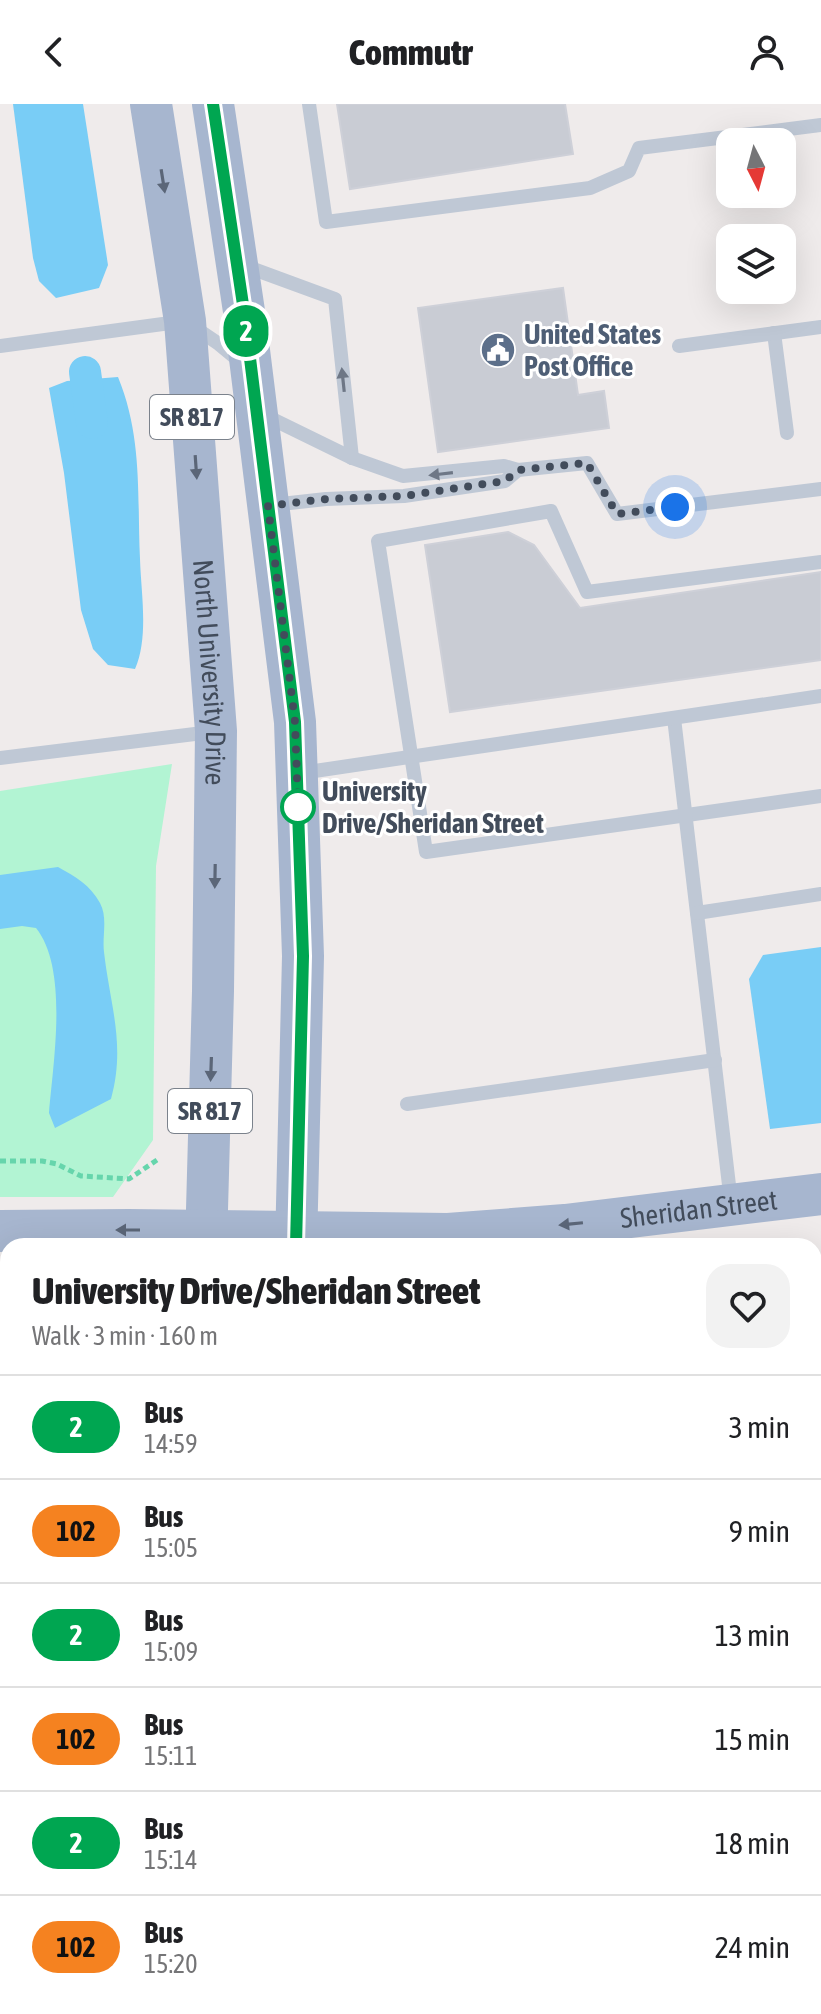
<!DOCTYPE html>
<html lang="en">
<head>
<meta charset="utf-8">
<style>
	body { margin:0; font-family:"Asap Condensed",sans-serif; background:#f2f2f2; color:#202124; height:100vh; display:flex; flex-direction:column; font-size:30px; white-space:nowrap }
	* { box-sizing:border-box; margin:0 }
	p { font-size:26px; color:#757577 }
	.icon { flex:none; width:44px; height:44px; fill:none; stroke:currentColor; stroke-width:2; stroke-linecap:round; stroke-linejoin:round }
	.map { position:relative; flex:1; overflow:hidden }
	.panel { position:absolute; left:0px; top:1134px; width:822px; height:776px; display:flex; flex-direction:column; background:#fff; border-radius:24px 24px 0 0; box-shadow:0 8px 32px #0002 }
	.panel>* { flex:none }
	.badge { padding:0 16px; border-radius:26px; font-size:28px; line-height:52px }
	.needle { width:52px; rotate:174deg }
	.tools { position:absolute; left:716px; top:24px; display:grid; gap:16px }
	.tools a { display:grid; place-items:center; width:80px; height:80px; border-radius:16px; background:#fff; box-shadow:0 8px 32px #0002; font-size:40px }
	.you { position:absolute; width:40px; height:40px; margin:-20px; border:6px solid #fff; border-radius:50%; background:#1a73e8; box-shadow:0 0 0 12px #1a73e833 }
	.map>.badge { position:absolute; translate:-50% -50%; box-shadow:0 0 0 4px #fff }
	.round { display:grid; place-items:center; flex:none; width:84px; height:84px; border-radius:24px; background:#f2f2f2 }
	.overview { display:flex; align-items:center; justify-content:space-between; height:136px; padding:0 32px }
	h1 { font-size:38px; font-weight:800; line-height:60px }
	ul { padding:0; list-style:none }
	li { display:flex; align-items:center; gap:24px; height:104px; padding:0 32px; border-top:2px solid #e0e0e0 }
	li div { flex:1 }
	li b { display:block; font-size:30px }
	li em { font-style:normal }
	li .badge { min-width:88px; font-weight:700; text-align:center }
	header { display:flex; justify-content:space-between; align-items:center; height:104px; padding:0 32px; background:#fff; font-size:36px; font-weight:800 }
	.map>svg:first-child { display:block }
	.green { fill:#b2f4d3 }
	.water { fill:#79cdf6 }
	.lines { fill:none; stroke-linecap:round; stroke-linejoin:round }
	.canal { stroke:#79cdf6; stroke-width:32 }
	.building { fill:#c9ccd4; stroke:#ced0d8; stroke-width:2 }
	.path { stroke:#66d5ac; stroke-width:5; stroke-dasharray:6 4; stroke-linecap:butt }
	.service { stroke:#bfc8d5; stroke-width:14 }
	.primary { stroke:#a7b6cf; stroke-width:42 }
	.oneway { fill:#5b6678 }
	.oneway2 { fill:#6e7786 }
	.line-casing { stroke:#fff; stroke-width:18 }
	.line { stroke:#00a651; stroke-width:12 }
	.walk { stroke:#424c5b; stroke-width:8; stroke-dasharray:0 14.4 }
	.stop-dot { fill:#fff; stroke:#00a651; stroke-width:4 }
	.labels { text-anchor:middle; stroke-width:6; stroke-linejoin:round; paint-order:stroke }
	.shield { fill:#fff; stroke:#7b828c; stroke-width:2 }
	.shield-label { font-size:26px; font-weight:bold; fill:#424c5b }
	.service-label { font-size:28px; font-weight:bold; fill:#4e5e75; stroke:#fff; text-anchor:start }
	.street-label { font-size:28px; fill:#424c5b; stroke:#fff }
	.stop-label { font-size:28px; font-weight:bold; fill:#424c5b; stroke:#fff; text-anchor:start }
</style>
</head>
<body>
<header><svg class="icon" aria-label="back" viewBox="0 0 24 24"><path d="M15 5l-7 7 7 7"/></svg>Commutr<svg class="icon" aria-label="person" viewBox="0 0 24 24"><circle cx="12" cy="8" r="4"/><path d="M4 21q1-7 8-7t8 7"/></svg></header>
<div class="map">
<svg width="821" height="1910" viewBox="0 0 821 1910">
	<rect width="100%" height="100%" fill="#efebeb"/>
	<polygon class="green" points="172,660 156,762 153,1036 113,1093 0,1093 0,687"/>
	<g class="water">
		<polygon points="13,0 83,0 108,161 99,184 56,194 39,177 33,154"/>
		<path d="M118,273C143,334 137,392 140,455C141,489 149,533 135,565L108,561L93,545L81,506L64,369L49,284L67,277Z"/>
		<path d="M58,763C76,773 90,781 100,799C108,814 102,832 104,848C110,901 126,941 111,995L55,1024L49,1009C53,959 69,865 36,824L22,822L0,825V771Z"/>
		<polygon points="821,843 821,1019 770,1025 749,875 763,851"/>
	</g>
	<g class="lines">
		<g class="canal">
			<polyline points="85,268 92,319"/>
			<polyline points="424,1902 425,1910"/>
		</g>
	</g>
	<g class="building">
		<polygon points="337,0 565,0 573,50 350,85"/>
		<polygon points="563,184 578,291 604,287 609,324 438,348 418,204"/>
		<polygon points="508,428 534,441 580,504 821,468 821,556 450,608 425,441"/>
		<polygon points="814,1397 821,1397 821,1485 814,1486"/>
		<polygon points="8,1399 8,1448 4,1450 0,1443 0,1404"/>
		<polygon points="821,1778 821,1868 814,1869 814,1779"/>
	</g>
	<g class="lines">
		<polyline class="path" points="0,1057 42,1057 57,1060 81,1072 129,1075 157,1056"/>
		<g class="service">
			<polyline points="309,0 326,118 590,84 629,67 639,44 821,21"/>
			<polyline points="245,162 335,195 352,354"/>
			<polyline points="774,229 787,329"/>
			<polyline points="0,242 185,217 219,240 242,259"/>
			<polyline points="679,242 821,223"/>
			<polyline points="264,311 352,354 403,372 504,362 518,366 587,359 617,410 821,385"/>
			<polyline points="272,401 326,395 404,392 505,377 518,366"/>
			<polyline points="821,458 587,488 551,407 378,437 426,748 821,692"/>
			<polyline points="674,614 731,1098"/>
			<polyline points="0,654 211,628"/>
			<polyline points="301,669 821,592"/>
			<polyline points="697,809 821,790"/>
			<polyline points="407,1000 715,956"/>
			<polyline points="0,1361 8,1361"/>
			<polyline points="0,1472 8,1473"/>
			<polyline points="42,1902 42,1910"/>
		</g>
		<g class="primary">
			<path id="s1" d="M151,0L185,217L216,627L213,887L206,1142"/>
			<polyline points="213,0 245,214 295,618 303,852 296,1142"/>
			<path id="s2" d="M0,1127L129,1126L448,1130L565,1121L821,1090"/>
			<polyline points="814,1181 821,1180"/>
			<polyline points="0,1214 8,1214"/>
			<polyline points="205,1902 206,1910"/>
			<polyline points="292,1902 293,1910"/>
		</g>
	</g>
	<defs><path id="oneway-solid" d="M-6-.8H1V-3.2L6.5 0L1 3.2V.8H-6Z" transform="scale(2)"/></defs>
	<g class="oneway">
		<use href="#oneway-solid" transform="translate(163 77) rotate(81)"/>
		<use href="#oneway-solid" transform="translate(196 363) rotate(86)"/>
		<use href="#oneway-solid" transform="translate(215 772) rotate(91)"/>
		<use href="#oneway-solid" transform="translate(211 965) rotate(92)"/>
		<use href="#oneway-solid" transform="translate(571 1120) rotate(174)"/>
		<use href="#oneway-solid" transform="translate(128 1126) rotate(-180)"/>
	</g>
	<g class="oneway2">
		<use href="#oneway-solid" transform="translate(343 276) rotate(-96)"/>
		<use href="#oneway-solid" transform="translate(441 370) rotate(173)"/>
	</g>
	<g class="lines">
		<g class="line-casing">
			<polyline id="line" points="213,0 245,214 295,618 303,852 296,1142"/>
		</g>
		<use href="#line" class="line"/>
		<polyline class="walk" points="298,703 295,618 268,402 326,395 404,392 505,377 518,366 587,359 617,410 675,403"/>
	</g>
	<defs>
		<g id="civic-disc" transform="scale(1.8)"><circle r="9.5" fill="#5c6f8a" stroke="#fff"/><path d="M-.6-6.5H3V-4.5H.6V-3L4-1V1h2V6H-6V1h2V-1L-.6-3ZM-1.2 2.5V6h2.4V2.5Z" fill="#fff"/></g>
	</defs>
	<g fill-rule="evenodd">
		<use href="#civic-disc" x="498" y="246"/>
	</g>
	<circle class="stop-dot" cx="298" cy="703" r="16"/>
	<g class="labels">
		<g class="shield">
			<rect x="150" y="291" width="84" height="44" rx="6"/>
			<rect x="168" y="985" width="84" height="44" rx="6"/>
		</g>
		<g class="shield-label">
			<text x="192" y="322">SR 817</text>
			<text x="210" y="1016">SR 817</text>
		</g>
		<g class="service-label">
			<text x="524" y="240">United States<tspan x="524" dy="32">Post Office</tspan></text>
		</g>
		<g class="street-label">
			<text dy="10" stroke="none"><textPath href="#s1" startOffset="572">North University Drive</textPath></text>
			<text dy="10" stroke="none"><textPath href="#s2" startOffset="700">Sheridan Street</textPath></text>
		</g>
		<g class="stop-label">
			<text x="322" y="697">University<tspan x="322" dy="32">Drive/Sheridan Street</tspan></text>
		</g>
	</g>
</svg>
<div class="tools">
<a><svg class="needle" viewBox="-14 -14 28 28"><path d="M0-13l5 13h-10z" fill="#e53935"/><path d="M0 13l5-13h-10z" fill="#757577"/></svg></a>
<a><svg class="icon" aria-label="layers" viewBox="0 0 24 24"><path d="M12 4l9 5-9 5-9-5zM3 14l9 5 9-5"/></svg></a>
</div>
<div class="you" style="left:675px;top:403px"></div>
<b class="badge" style="left:246px;top:227px;background:#00a651;color:#fff">2</b>
<section class="panel">
<div class="overview"><div><h1>University Drive/Sheridan Street</h1><p>Walk · 3 min · 160 m</p></div><a class="round"><svg class="icon" aria-label="heart" viewBox="0 0 24 24"><path d="M12 20l-8-8c-3-5 5-10 8-4 3-6 11-1 8 4z"/></svg></a></div>
<ul>
<li><span class="badge" style="background:#00a651;color:#fff">2</span><div><b>Bus</b><p>14:59</p></div><em>3 min</em></li>
<li><span class="badge" style="background:#f58220;color:#111">102</span><div><b>Bus</b><p>15:05</p></div><em>9 min</em></li>
<li><span class="badge" style="background:#00a651;color:#fff">2</span><div><b>Bus</b><p>15:09</p></div><em>13 min</em></li>
<li><span class="badge" style="background:#f58220;color:#111">102</span><div><b>Bus</b><p>15:11</p></div><em>15 min</em></li>
<li><span class="badge" style="background:#00a651;color:#fff">2</span><div><b>Bus</b><p>15:14</p></div><em>18 min</em></li>
<li><span class="badge" style="background:#f58220;color:#111">102</span><div><b>Bus</b><p>15:20</p></div><em>24 min</em></li>
</ul>
</section>
</div>
</body>
</html>
